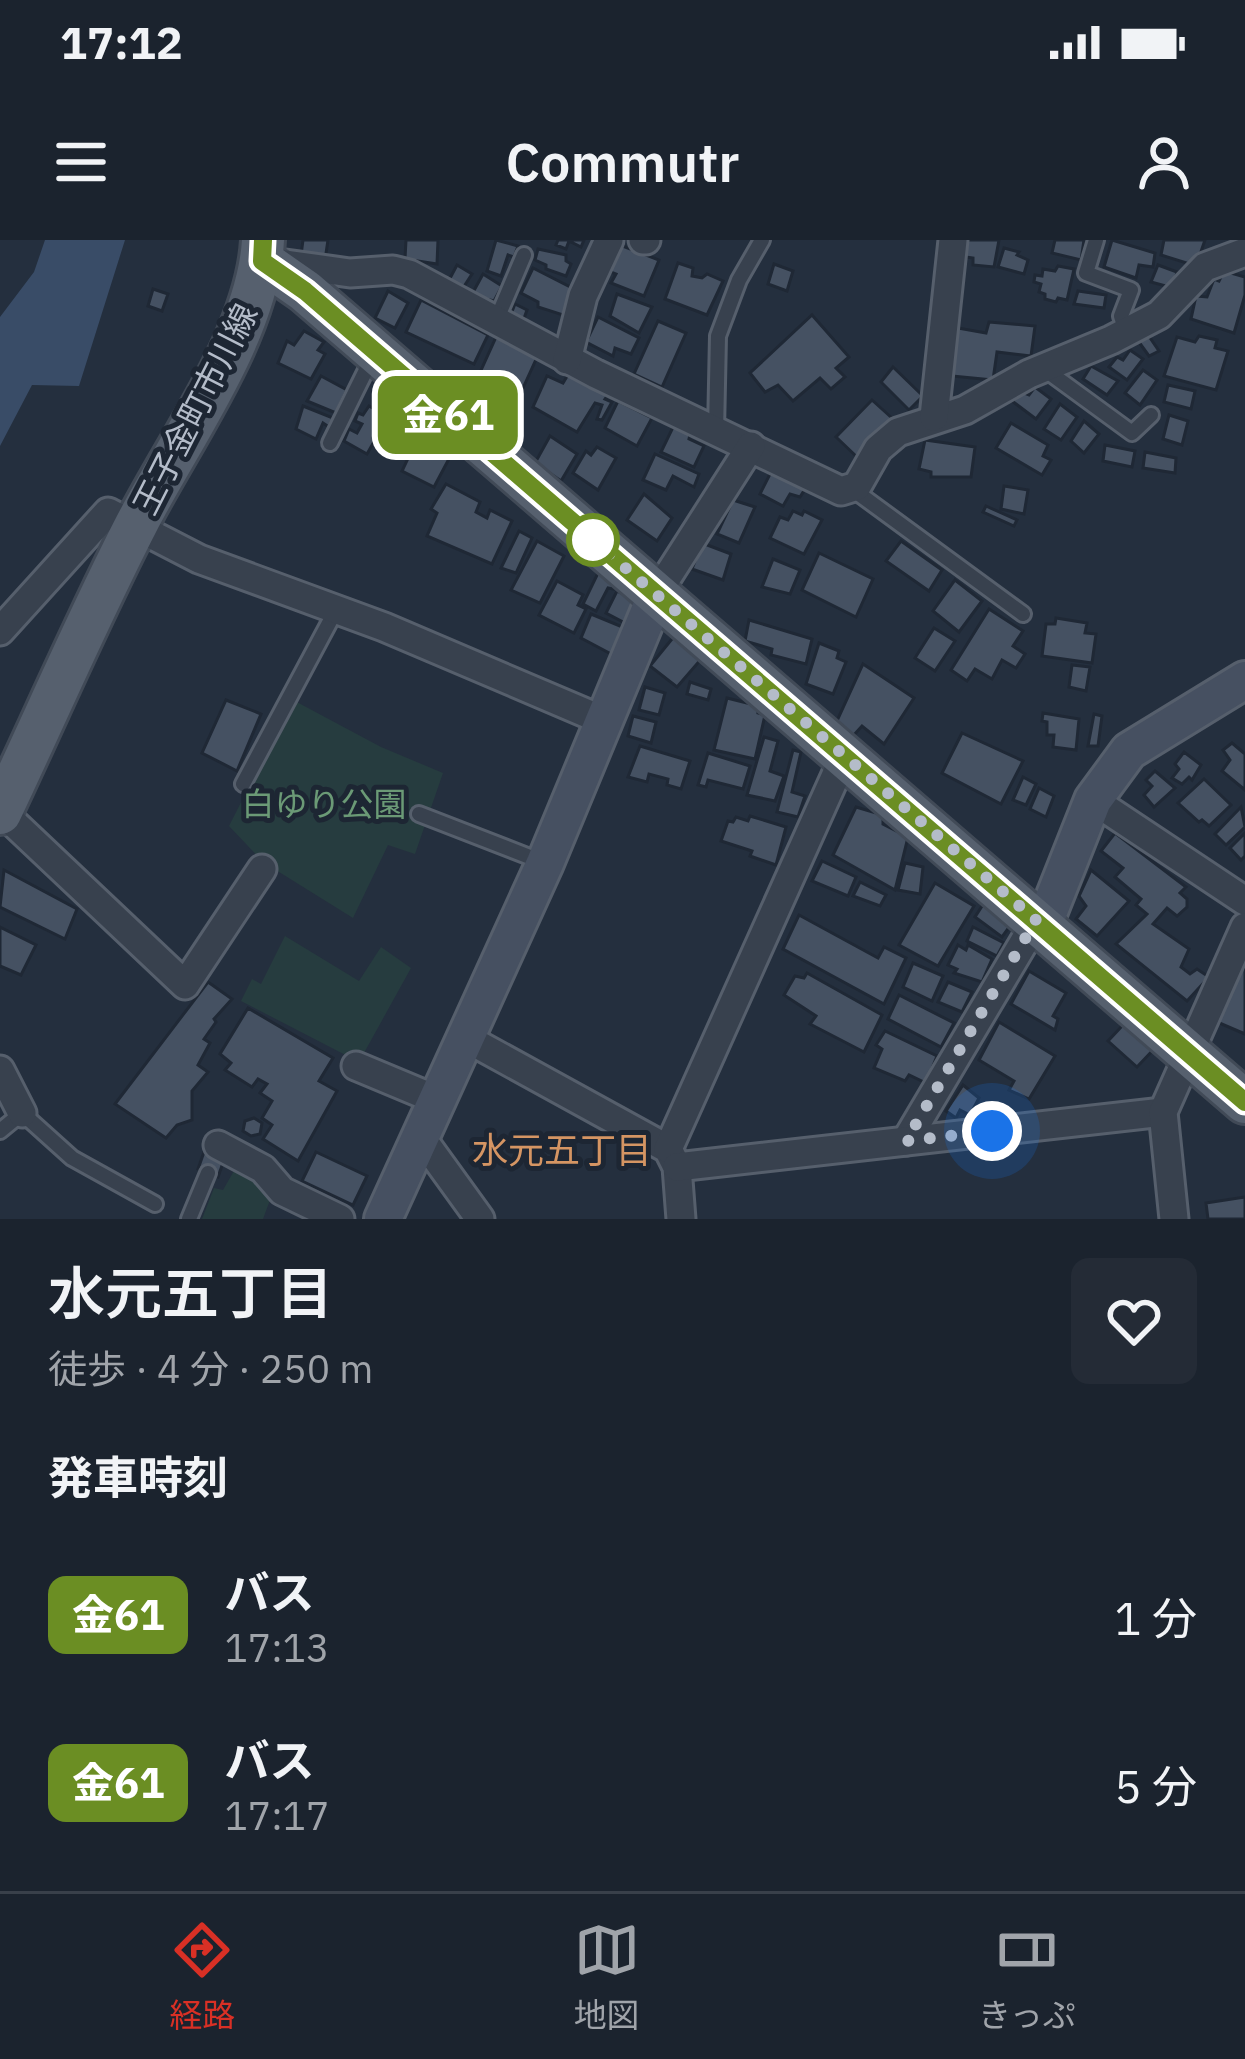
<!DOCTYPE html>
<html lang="ja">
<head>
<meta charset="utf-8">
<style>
	body { margin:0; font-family:"IBM Plex Sans","Noto Sans JP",sans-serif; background:#242b36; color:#f1f3f6; height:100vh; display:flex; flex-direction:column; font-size:45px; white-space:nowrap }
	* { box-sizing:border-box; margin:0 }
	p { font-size:39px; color:#a0a4aa }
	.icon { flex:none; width:66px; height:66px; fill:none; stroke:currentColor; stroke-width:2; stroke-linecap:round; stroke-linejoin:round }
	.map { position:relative; height:979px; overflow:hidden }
	.drawer { display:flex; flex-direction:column; background:#1b232e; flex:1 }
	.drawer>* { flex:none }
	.badge { padding:0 24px; border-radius:18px; font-size:42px; line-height:78px }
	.you { position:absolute; width:60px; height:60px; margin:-30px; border:9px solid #fff; border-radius:50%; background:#1a73e8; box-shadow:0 0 0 18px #1a73e833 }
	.map>.badge { position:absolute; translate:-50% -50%; box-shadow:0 0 0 6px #fff }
	h2 { padding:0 48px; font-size:45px; line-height:108px }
	.round { display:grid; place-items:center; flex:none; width:126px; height:126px; border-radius:18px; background:#242b36 }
	.overview { display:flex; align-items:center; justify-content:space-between; height:204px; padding:0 48px }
	h1 { font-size:57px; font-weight:600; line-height:90px }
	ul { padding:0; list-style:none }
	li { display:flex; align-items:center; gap:36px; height:168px; padding:0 48px }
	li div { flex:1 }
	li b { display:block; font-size:45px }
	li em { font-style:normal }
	li .badge { min-width:132px; font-weight:700; text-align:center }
	.status { display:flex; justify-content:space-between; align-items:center; height:84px; padding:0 60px; background:#1b232e; direction:ltr }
	.status svg { height:33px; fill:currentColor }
	header { display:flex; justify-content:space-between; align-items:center; height:156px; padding:0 48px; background:#1b232e; font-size:54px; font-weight:600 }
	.tabs { display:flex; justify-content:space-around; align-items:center; height:168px; border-top:3px solid #39404a; background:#1b232e; font-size:33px; color:#a0a4aa }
	.tabs a { display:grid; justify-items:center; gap:6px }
	.tabs .current { color:#d93025 }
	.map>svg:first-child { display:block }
	.green { fill:#263c3f }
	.water { fill:#394c67 }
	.building { fill:#455162; stroke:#1f2835; stroke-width:3 }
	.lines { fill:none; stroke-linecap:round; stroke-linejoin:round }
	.lane-casing { stroke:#565f6c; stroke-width:20 }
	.street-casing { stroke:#565f6c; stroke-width:33 }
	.secondary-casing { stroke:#565f6c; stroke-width:42 }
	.primary-casing { stroke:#414a57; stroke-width:48 }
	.lane { stroke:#38414e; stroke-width:14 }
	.street { stroke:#38414e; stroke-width:27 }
	.secondary { stroke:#465061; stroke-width:36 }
	.primary { stroke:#56606e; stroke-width:42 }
	.line-casing { stroke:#fff; stroke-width:27 }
	.line { stroke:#6b8e23; stroke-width:18 }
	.walk { stroke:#b4bcc9; stroke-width:12; stroke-dasharray:0 21.6 }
	.stop-dot { fill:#fff; stroke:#6b8e23; stroke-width:6 }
	.labels { text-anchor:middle; stroke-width:10; stroke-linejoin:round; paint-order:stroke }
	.street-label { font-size:33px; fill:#b4bcc9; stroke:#1d2633 }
	.park-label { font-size:33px; fill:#6b9a76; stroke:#1d2633 }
	.neighbourhood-label { font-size:36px; fill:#d59563; stroke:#1d2633 }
</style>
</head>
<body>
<div class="status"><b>17:12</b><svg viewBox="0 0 49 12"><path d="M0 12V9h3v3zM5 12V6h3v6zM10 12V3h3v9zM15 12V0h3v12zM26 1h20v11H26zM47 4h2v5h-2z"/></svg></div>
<header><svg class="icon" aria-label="menu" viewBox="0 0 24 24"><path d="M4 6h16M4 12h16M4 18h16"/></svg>Commutr<svg class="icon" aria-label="person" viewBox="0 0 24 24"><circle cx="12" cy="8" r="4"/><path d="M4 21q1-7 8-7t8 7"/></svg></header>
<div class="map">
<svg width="1245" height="979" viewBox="0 0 1245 979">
	<rect width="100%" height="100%" fill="#242f3e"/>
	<g class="green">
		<polygon points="293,460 381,507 443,533 415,614 388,605 353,678 263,622 229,586"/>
		<polygon points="285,696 359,741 381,707 411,728 359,822 241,761 252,739 261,744"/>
		<polygon points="235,929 256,937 273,952 263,979 202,979 214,948 223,950"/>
	</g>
	<polygon class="water" points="45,0 125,0 79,146 32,145 0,206 0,77 34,32"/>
	<g class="building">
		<polygon points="303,0 328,0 325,20 301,15"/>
		<polygon points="406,0 438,0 437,24 405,19"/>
		<polygon points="496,0 518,6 514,17 508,15 501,36 487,31"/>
		<polygon points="558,0 584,0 581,7 569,1 566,9 556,5"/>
		<polygon points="962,0 999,0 994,27 973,25 973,18 959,16"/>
		<polygon points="1055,0 1084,0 1081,20 1052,13"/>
		<polygon points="1112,0 1155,13 1153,27 1139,25 1136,38 1104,27"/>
		<polygon points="1164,0 1205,0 1196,26 1161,15"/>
		<polygon points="620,5 659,20 644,56 611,43 616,34 608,31"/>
		<polygon points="1004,8 1019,12 1017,15 1028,20 1024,34 998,27"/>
		<polygon points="538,9 566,15 566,21 571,24 566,36 546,29 546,25 535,20"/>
		<polygon points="678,23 693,28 692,36 702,38 707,34 723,41 707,75 665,59"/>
		<polygon points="774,24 793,31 787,51 768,44"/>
		<polygon points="457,25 472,34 461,51 448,42"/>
		<polygon points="1158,25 1177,32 1173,48 1151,42"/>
		<polygon points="1058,26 1074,29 1067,60 1058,58 1056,62 1045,59 1045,54 1039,52 1041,44 1034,42 1035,35 1042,36 1043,29 1055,31"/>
		<polygon points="533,28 576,50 566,76 538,67 538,62 521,53"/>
		<polygon points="1224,31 1245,37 1245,55 1234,93 1191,79 1196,56 1207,57 1214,39 1219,41"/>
		<polygon points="483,34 502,46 494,61 486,59 483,63 471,56"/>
		<polygon points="153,49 168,54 162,71 148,66"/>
		<polygon points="388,51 408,63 395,88 375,78"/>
		<polygon points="1078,51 1106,55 1104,68 1074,64"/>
		<polygon points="617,54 652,67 639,93 610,76"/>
		<polygon points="421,60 488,95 474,124 406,92"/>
		<polygon points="515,64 527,70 522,84 509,79"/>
		<polygon points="812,75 849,117 836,128 845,137 831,149 820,138 793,161 778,145 765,152 750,133"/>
		<polygon points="598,77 639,98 631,114 615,108 613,116 586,102"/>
		<polygon points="658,81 686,93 662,147 634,134"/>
		<polygon points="989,82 1035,86 1031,116 997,112 993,140 952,136 958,88 986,93"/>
		<polygon points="304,91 324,102 318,110 325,114 311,139 278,123 287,101 294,105"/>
		<polygon points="1146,92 1159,111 1149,116 1136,98"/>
		<polygon points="497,95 538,115 523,148 507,143 500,161 473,148"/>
		<polygon points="1199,96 1217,100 1215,108 1228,111 1216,150 1164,136 1177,97 1195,102"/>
		<polygon points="1130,110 1143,119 1127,140 1109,127 1117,117 1123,120"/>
		<polygon points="1091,126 1118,141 1107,155 1083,139"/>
		<polygon points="893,127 923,156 909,170 881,142"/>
		<polygon points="1143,130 1157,140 1140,165 1125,153"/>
		<polygon points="569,133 609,153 605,159 612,162 602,180 597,179 602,165 595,163 577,192 533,167 547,136 563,143"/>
		<polygon points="321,136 347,150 336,173 307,161"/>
		<polygon points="1168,145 1195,151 1191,169 1164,162"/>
		<polygon points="1035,147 1051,159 1036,179 1012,161 1022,152 1029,155"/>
		<polygon points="872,160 893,179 857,217 836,197"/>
		<polygon points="618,161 652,178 637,206 605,188"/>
		<polygon points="1060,164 1077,177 1061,200 1044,189"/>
		<polygon points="303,166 333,178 329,187 323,183 316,199 296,189"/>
		<polygon points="369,166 388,177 367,214 344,201 349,189 357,193 362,184 355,181 358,173 363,175"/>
		<polygon points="1169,175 1188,181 1182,205 1163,199"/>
		<polygon points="1084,181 1099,194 1084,213 1071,201"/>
		<polygon points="675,183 691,191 689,199 704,206 694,227 661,212"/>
		<polygon points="1011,183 1048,205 1043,216 1051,220 1042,235 996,208"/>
		<polygon points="550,196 577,214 561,241 535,223"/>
		<polygon points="418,197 451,215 434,247 402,231"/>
		<polygon points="925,200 975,207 971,237 931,237 931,232 919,229"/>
		<polygon points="1105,205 1135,211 1132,227 1103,221"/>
		<polygon points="597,207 616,218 598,250 573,233 586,211 591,215"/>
		<polygon points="1145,212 1176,218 1175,233 1143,228"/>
		<polygon points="655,214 699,234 694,247 673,236 666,250 643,240"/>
		<polygon points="771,232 805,249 800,257 790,254 783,266 760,254"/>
		<polygon points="446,244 480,262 476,272 487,278 490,270 512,281 492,324 427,296 437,273 431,269"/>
		<polygon points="1004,246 1028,250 1024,274 1001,269"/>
		<polygon points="644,254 672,278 657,301 627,280"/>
		<polygon points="733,260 755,267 739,303 717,294"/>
		<polygon points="986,266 1017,280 1014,286 983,272"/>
		<polygon points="793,271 802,275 804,271 822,280 804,314 770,298 780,277 788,280"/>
		<polygon points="519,291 532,298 516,333 501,328"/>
		<polygon points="537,301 564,316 540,363 511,350"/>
		<polygon points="901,301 942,330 929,351 886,321"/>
		<polygon points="702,303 731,314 723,340 692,329"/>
		<polygon points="819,313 873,339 856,377 802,350"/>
		<polygon points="773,319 800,330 790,354 762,347"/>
		<polygon points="598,333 617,342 614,349 608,348 596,371 583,364"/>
		<polygon points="955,340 982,361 959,392 933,371"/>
		<polygon points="557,341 583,355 578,365 586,369 574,393 539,375"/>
		<polygon points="617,351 635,360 625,383 606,373"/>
		<polygon points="989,369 1023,391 1013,406 1025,414 1016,428 1002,420 992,439 975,429 967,441 951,430"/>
		<polygon points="591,374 625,388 613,415 581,398"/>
		<polygon points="1056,378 1087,383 1085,393 1096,394 1092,423 1042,416 1046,384 1055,384"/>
		<polygon points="749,380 812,399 806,424 771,415 772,409 745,401"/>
		<polygon points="934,388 955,401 935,431 915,418"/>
		<polygon points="676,394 703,417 677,447 650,426"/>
		<polygon points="819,403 839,411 837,418 846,422 833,454 806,444"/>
		<polygon points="863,424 914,458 884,504 862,486 853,496 837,481"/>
		<polygon points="1072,425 1090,427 1086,451 1069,447"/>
		<polygon points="690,442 711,449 708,460 687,454"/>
		<polygon points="645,447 665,453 659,475 639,470"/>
		<polygon points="727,458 759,466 758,473 765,475 755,519 714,510"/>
		<polygon points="226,460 261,474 237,531 202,513"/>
		<polygon points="1043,473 1079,479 1076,510 1053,507 1054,495 1047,495 1047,482 1042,481"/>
		<polygon points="1094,474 1102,476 1098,506 1088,506"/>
		<polygon points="633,476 656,482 651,503 628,496"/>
		<polygon points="962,493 1023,521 1001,564 942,533"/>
		<polygon points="764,497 778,501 770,531 784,536 775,561 747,555"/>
		<polygon points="1232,503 1245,514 1245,550 1222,531 1230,520 1223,510"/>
		<polygon points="640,506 690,521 681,549 667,545 668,539 649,534 647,542 628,537"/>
		<polygon points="793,510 801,512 792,552 805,556 798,577 777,572"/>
		<polygon points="1184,512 1201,525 1192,540 1189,537 1182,544 1172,538 1179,529 1175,524"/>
		<polygon points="708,513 750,526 743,549 708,540 706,547 698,545"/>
		<polygon points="1155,531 1175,548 1154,567 1144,555 1152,546 1146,540"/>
		<polygon points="1023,537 1036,544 1026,565 1013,560"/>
		<polygon points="1204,539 1231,565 1209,586 1202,580 1199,582 1178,563"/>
		<polygon points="1039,548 1054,556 1046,577 1030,569"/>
		<polygon points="856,567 883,575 883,584 908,597 895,650 833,615"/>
		<polygon points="1241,567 1245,587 1226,605 1215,594"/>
		<polygon points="750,576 786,587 776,625 750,616 752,611 721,601 728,581 733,582 736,577 748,581"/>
		<polygon points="1115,593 1186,647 1180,653 1187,659 1187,667 1177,676 1167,668 1153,684 1189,709 1181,727 1190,734 1197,729 1209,737 1187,761 1116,704 1147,674 1136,665 1141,659 1115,637 1123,628 1101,611"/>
		<polygon points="1245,593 1245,616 1241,620 1230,608"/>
		<polygon points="822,621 856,637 848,656 812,641"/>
		<polygon points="905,623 923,627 920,654 898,650"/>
		<polygon points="4,630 77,669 65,699 0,667"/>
		<polygon points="1091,630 1129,661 1097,696 1076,679 1086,666 1079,656"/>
		<polygon points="860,642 886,655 880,666 853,656"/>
		<polygon points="935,643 974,666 938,726 899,705"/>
		<polygon points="986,660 1013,682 1002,697 975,677"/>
		<polygon points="799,675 878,718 884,707 906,718 884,764 783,709"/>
		<polygon points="0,687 36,705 21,735 0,726"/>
		<polygon points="973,687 1004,703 997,716 967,701"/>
		<polygon points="958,705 966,710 968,705 992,719 982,742 954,733 957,729 948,725"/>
		<polygon points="1245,718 1245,794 1217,782"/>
		<polygon points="913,723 943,736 932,761 903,747"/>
		<polygon points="1029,731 1066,753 1053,776 1058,779 1055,790 1011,764"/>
		<polygon points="807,733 882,775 864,812 810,784 816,776 784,755 795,736 804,738"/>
		<polygon points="208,742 232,759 214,779 216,782 204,799 210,803 198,825 208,832 192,851 192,880 177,885 166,898 115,864"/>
		<polygon points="948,742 972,752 962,772 938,762"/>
		<polygon points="899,755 954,783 941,807 888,779"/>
		<polygon points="248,768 333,818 319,841 337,851 298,921 263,899 272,885 262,878 272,861 260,853 267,844 258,839 252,847 225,830 231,823 220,814"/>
		<polygon points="999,782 1055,816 1029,859 1009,850 1014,841 979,820"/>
		<polygon points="1123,785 1154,809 1137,827 1108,801"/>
		<polygon points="885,791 937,816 926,843 909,835 905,841 874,828 882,809 876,805"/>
		<polygon points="963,845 979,858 970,875 960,870 956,878 946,871"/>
		<polygon points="254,878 262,883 260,894 251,896 243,891 245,881"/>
		<polygon points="204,912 224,920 218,937 198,929"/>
		<polygon points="316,912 367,936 353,965 302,941"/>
		<polygon points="1245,957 1245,979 1208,979 1206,963"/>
	</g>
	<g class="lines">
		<g class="lane-casing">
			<g id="lane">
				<polyline points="1096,0 1086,33 1131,50 1121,76 1126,91"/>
				<polyline points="496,81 524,15"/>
				<polyline points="1043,128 1132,193 1151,175"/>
				<polyline points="716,191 718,96 739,40 762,0"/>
				<polyline points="330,203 373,116"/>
				<polyline points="851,248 1023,374"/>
				<polyline points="243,544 336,370"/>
				<polyline points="419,574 540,621"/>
				<polyline points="0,891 22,873 72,918 155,964"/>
				<polyline points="189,979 208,933"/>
			</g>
		</g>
		<g class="street-casing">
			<g id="street">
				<polyline points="643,0 646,0"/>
				<polyline points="271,22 350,33 393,30 409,34 596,134 841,251 857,246 878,209 898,192 965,170 1029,134 1111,100 1159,75 1205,27 1245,12"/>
				<polyline points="567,120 583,56 609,0"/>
				<polyline points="934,177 953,0"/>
				<polyline points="657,353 751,206"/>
				<polyline points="0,391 108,272 199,319 384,387 607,482"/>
				<polyline points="1093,560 1245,661"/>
				<polyline points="1,571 185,745 262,629"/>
				<polyline points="464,797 668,909 677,927 681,979"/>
				<polyline points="356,826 435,859"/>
				<polyline points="0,830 22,873"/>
				<polyline points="420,896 480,979"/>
				<polyline points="906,901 1037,680"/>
				<polyline points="218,905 263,929 282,951 340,979"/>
				<polyline points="668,909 844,517"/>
				<polyline points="677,927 1163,872"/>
				<polyline points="1174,979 1163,872 1245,687"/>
			</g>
		</g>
		<g class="secondary-casing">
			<g id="secondary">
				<polyline points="1043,686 1093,560 1129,511 1245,440"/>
				<polyline points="383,979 545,623 657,353"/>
			</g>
		</g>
		<g class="primary-casing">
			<g id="primary">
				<polyline points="262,21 305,51 1245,862"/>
				<path d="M0,573C46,476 88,378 137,283C180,199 258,94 263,0"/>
			</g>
		</g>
		<use href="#lane" class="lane"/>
		<use href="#street" class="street"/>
		<use href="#secondary" class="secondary"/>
		<use href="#primary" class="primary"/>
	</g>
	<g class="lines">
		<g class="line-casing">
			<polyline id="line" points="263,0 262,21 305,51 1245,862"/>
		</g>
		<use href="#line" class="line"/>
		<polyline class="walk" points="593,300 1036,680 906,901 992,891"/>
	</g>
	<circle class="stop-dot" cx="593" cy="300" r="24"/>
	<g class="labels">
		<g class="street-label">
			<text transform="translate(195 169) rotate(-63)" y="12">王子金町市川線</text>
		</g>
		<g class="park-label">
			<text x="324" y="576">白ゆり公園</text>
		</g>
		<g class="neighbourhood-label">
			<text x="562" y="923">水元五丁目</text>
		</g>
	</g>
</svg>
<div class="you" style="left:992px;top:891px"></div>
<b class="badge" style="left:448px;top:175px;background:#6b8e23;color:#fff">金61</b>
</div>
<section class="drawer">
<div class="overview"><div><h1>水元五丁目</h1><p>徒歩 · 4 分 · 250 m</p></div><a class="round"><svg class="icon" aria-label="heart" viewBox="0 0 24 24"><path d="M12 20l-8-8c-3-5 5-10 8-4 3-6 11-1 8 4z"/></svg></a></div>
<h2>発車時刻</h2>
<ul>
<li><span class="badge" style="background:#6b8e23;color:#fff">金61</span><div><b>バス</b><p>17:13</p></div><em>1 分</em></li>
<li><span class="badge" style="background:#6b8e23;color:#fff">金61</span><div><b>バス</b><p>17:17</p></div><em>5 分</em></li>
</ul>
</section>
<nav class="tabs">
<a class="current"><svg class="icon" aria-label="directions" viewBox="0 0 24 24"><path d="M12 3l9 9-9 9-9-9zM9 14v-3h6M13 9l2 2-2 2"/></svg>経路</a>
<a><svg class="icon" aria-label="map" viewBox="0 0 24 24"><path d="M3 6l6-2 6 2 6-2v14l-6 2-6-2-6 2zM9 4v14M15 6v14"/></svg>地図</a>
<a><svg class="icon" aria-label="tickets" viewBox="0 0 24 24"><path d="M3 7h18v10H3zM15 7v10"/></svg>きっぷ</a>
</nav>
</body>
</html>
